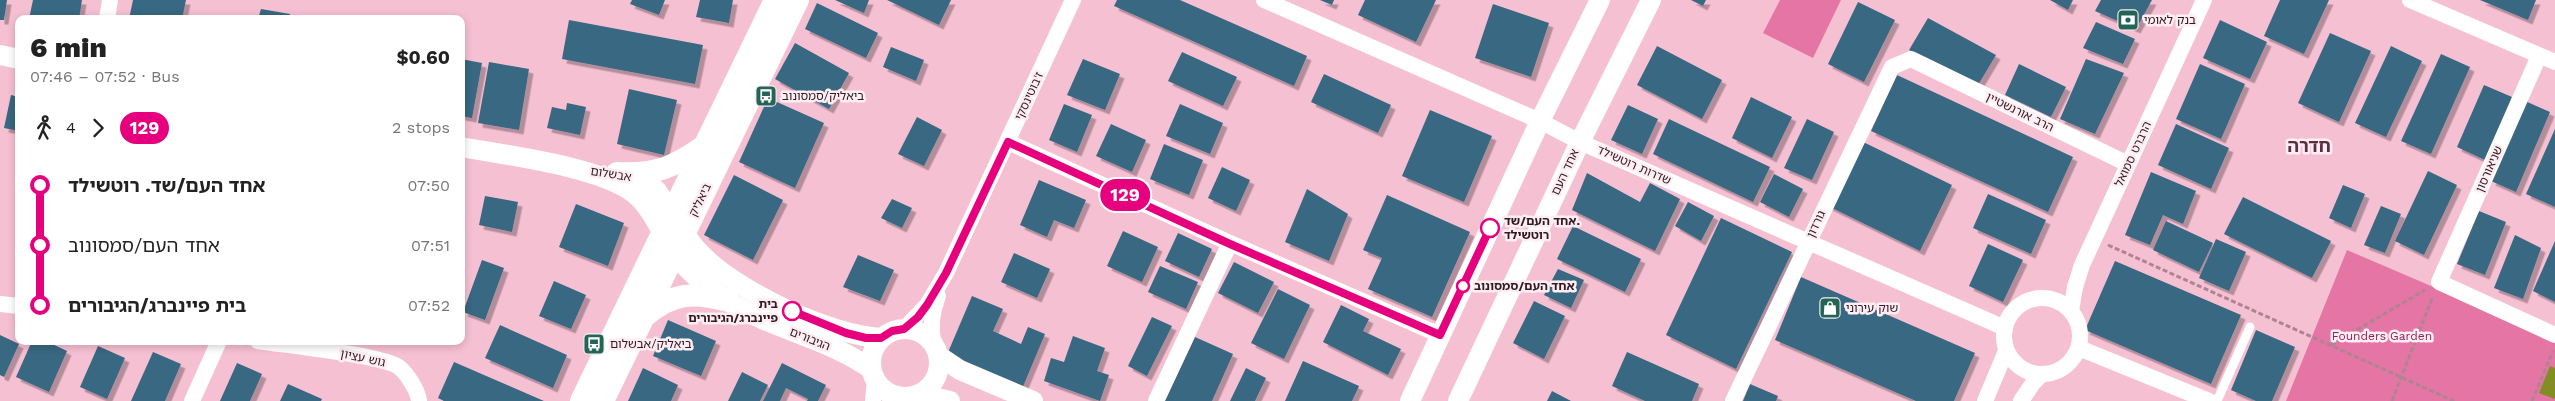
<!DOCTYPE html>
<html lang="en">
<head>
<meta charset="utf-8">
<style>
	body { margin:0; font-family:"Work Sans","Noto Sans Hebrew",sans-serif; background:#f6f6f6; color:#222; height:100vh; display:flex; flex-direction:column; font-size:19px; white-space:nowrap }
	* { box-sizing:border-box; margin:0 }
	p { font-size:16px; color:#767676 }
	.icon { flex:none; width:28px; height:28px; fill:none; stroke:currentColor; stroke-width:2; stroke-linecap:round; stroke-linejoin:round }
	.map { position:relative; flex:1; overflow:hidden }
	.side { position:absolute; left:15px; top:15px; width:450px; height:330px; display:flex; flex-direction:column; background:#fff; border-radius:10px; box-shadow:0 2px 8px #0003 }
	.side>* { flex:none }
	.badge { padding:0 10px; border-radius:16px; font-size:18px; line-height:32px }
	.map>.badge { position:absolute; translate:-50% -50%; box-shadow:0 0 0 2px #fff }
	.legs { display:flex; align-items:center; gap:8px; height:55px; padding:0 15px; font-size:16px }
	.legs p { margin-inline-start:auto }
	.headline { display:flex; align-items:center; justify-content:space-between; height:85px; padding:0 15px }
	h1 { font-size:28px; font-weight:800; line-height:38px }
	ul { padding:0 15px; list-style:none }
	li { display:flex; align-items:center; gap:18px; height:60px; font-size:19px }
	li i { display:grid; place-items:center; width:8px; height:100%; margin:0 6px; background:currentColor }
	li i::after { content:''; width:12px; height:12px; margin:-6px; border:4px solid; border-radius:50%; background:#fff }
	li p { margin-inline-start:auto }
	li:first-child i { background:linear-gradient(#0000 50%,currentColor 0) }
	li:last-child i { background:linear-gradient(currentColor 50%,#0000 0) }
	.map>svg:first-child { display:block }
	.green { fill:#e575a4 }
	.water { fill:#828d24 }
	.building { fill:#386782; filter:url(#shadow) }
	.lines { fill:none; stroke-linecap:round; stroke-linejoin:round }
	.path { stroke:#ae8493; stroke-width:3; stroke-dasharray:5 2.5; stroke-linecap:butt }
	.service { stroke:#fff; stroke-width:9 }
	.minor { stroke:#fff; stroke-width:16 }
	.tertiary { stroke:#fff; stroke-width:20 }
	.secondary { stroke:#fff; stroke-width:22 }
	.line-1-casing { stroke:#fff; stroke-width:11 }
	.line-1 { stroke:#e6007e; stroke-width:8 }
	.stop-1-dot { fill:#fff; stroke:#e6007e; stroke-width:2.5 }
	.labels { text-anchor:middle; stroke-width:5; stroke-linejoin:round; paint-order:stroke }
	.poi-label { font-size:12px; fill:#2e1a22; stroke:#feedf2; text-anchor:start }
	.street-label { font-size:12px; fill:#2e1a22; stroke:#feedf2 }
	.stop-label { font-size:12px; font-weight:bold; fill:#2e1a22; stroke:#feedf2; text-anchor:start }
	.park-label { font-size:12px; fill:#8e2257; stroke:#feedf2 }
	.district-label { font-size:18px; font-weight:bold; fill:#5b2f41; stroke:#feedf2 }
</style>
</head>
<body>
<div class="map">
<svg width="2555" height="401" viewBox="0 0 2555 401">
	<defs>
		<filter id="shadow"><feDropShadow dx="4.5" dy="4.5" stdDeviation="0" flood-color="#0004"/></filter>
	</defs>
	<rect width="100%" height="100%" fill="#f6c0d3"/>
	<g class="green">
		<polygon points="1780,0 1841,0 1813,58 1763,33"/>
		<polygon points="2347,250 2555,339 2555,401 2286,401"/>
	</g>
	<polygon class="water" points="2550,366 2555,368 2555,399 2539,393"/>
	<g class="building">
		<polygon points="0,0 7,0 4,20 0,20"/>
		<polygon points="33,0 82,0 79,19 29,19"/>
		<polygon points="133,0 186,0 182,19 129,19"/>
		<polygon points="632,0 665,0 659,15 630,4"/>
		<polygon points="700,0 733,0 729,23 696,17"/>
		<polygon points="835,0 869,0 864,13"/>
		<polygon points="887,0 951,0 939,25"/>
		<polygon points="1117,0 1180,0 1307,56 1294,86 1114,6"/>
		<polygon points="1320,0 1334,0 1332,5"/>
		<polygon points="1365,0 1436,0 1416,42 1358,15"/>
		<polygon points="1691,0 1706,0 1703,6"/>
		<polygon points="2050,0 2073,0 2068,10"/>
		<polygon points="2101,0 2152,0 2136,29 2095,11"/>
		<polygon points="2280,0 2329,0 2304,54 2264,36"/>
		<polygon points="2480,0 2536,0 2528,20"/>
		<polygon points="1858,2 1895,20 1864,82 1828,64"/>
		<polygon points="817,3 878,33 866,58 805,29"/>
		<polygon points="1493,4 1549,23 1531,77 1475,58"/>
		<polygon points="261,9 290,14 289,19 258,19"/>
		<polygon points="1928,18 1996,55 1978,85 1909,50"/>
		<polygon points="569,20 703,45 695,84 562,59"/>
		<polygon points="2220,20 2267,42 2250,79 2203,58"/>
		<polygon points="2096,22 2135,39 2123,64 2083,48"/>
		<polygon points="2330,33 2371,51 2339,122 2298,103"/>
		<polygon points="795,43 849,73 829,109 775,79"/>
		<polygon points="1657,46 1722,80 1702,119 1637,85"/>
		<polygon points="2391,46 2422,61 2386,137 2355,123"/>
		<polygon points="891,47 924,60 916,81 883,67"/>
		<polygon points="1182,52 1237,77 1223,106 1168,81"/>
		<polygon points="2441,54 2470,67 2431,154 2401,141"/>
		<polygon points="461,59 482,63 472,118 461,116"/>
		<polygon points="1083,59 1120,74 1105,110 1067,95"/>
		<polygon points="2086,59 2124,73 2095,134 2060,119"/>
		<polygon points="489,62 529,69 519,130 478,123"/>
		<polygon points="2019,64 2066,87 2051,117 2005,95"/>
		<polygon points="2200,64 2245,84 2221,139 2176,119"/>
		<polygon points="1324,74 1391,105 1378,133 1311,102"/>
		<polygon points="1897,75 2073,157 2048,212 1871,131"/>
		<polygon points="2484,85 2512,97 2485,160 2457,147"/>
		<polygon points="629,89 677,100 664,155 617,144"/>
		<polygon points="11,95 19,97 19,131 4,128"/>
		<polygon points="1751,97 1792,117 1772,158 1732,138"/>
		<polygon points="768,98 824,123 795,188 739,162"/>
		<polygon points="2525,101 2550,112 2516,192 2491,181"/>
		<polygon points="567,103 586,107 580,135 547,128 552,107 566,110"/>
		<polygon points="1064,104 1092,115 1077,152 1049,140"/>
		<polygon points="1180,104 1223,123 1210,154 1166,136"/>
		<polygon points="1628,105 1658,119 1642,154 1611,140"/>
		<polygon points="1430,110 1492,136 1464,202 1402,176"/>
		<polygon points="917,117 942,130 924,166 898,154"/>
		<polygon points="1669,119 1770,167 1753,202 1653,154"/>
		<polygon points="1807,119 1834,132 1812,180 1784,168"/>
		<polygon points="1111,124 1146,140 1132,172 1096,156"/>
		<polygon points="2176,124 2229,148 2211,189 2158,165"/>
		<polygon points="2555,129 2555,207 2526,194"/>
		<polygon points="1859,140 1952,185 1920,251 1828,206"/>
		<polygon points="1164,144 1203,160 1189,195 1150,179"/>
		<polygon points="1222,167 1250,180 1236,211 1208,198"/>
		<polygon points="2428,171 2457,185 2424,255 2395,241"/>
		<polygon points="2151,172 2196,191 2183,224 2163,215 2150,245 2125,235"/>
		<polygon points="1587,173 1640,202 1650,183 1680,199 1655,251 1572,210"/>
		<polygon points="1774,174 1803,189 1789,217 1760,202"/>
		<polygon points="734,175 783,200 753,260 704,235"/>
		<polygon points="1039,180 1086,200 1074,228 1054,220 1047,237 1020,225"/>
		<polygon points="2343,185 2365,194 2351,228 2329,218"/>
		<polygon points="1307,189 1348,214 1329,261 1285,242"/>
		<polygon points="1988,194 2046,220 2031,254 1973,228"/>
		<polygon points="1387,195 1470,232 1432,317 1368,289 1382,258 1363,250"/>
		<polygon points="485,196 518,202 512,232 479,225"/>
		<polygon points="2243,197 2331,241 2312,278 2224,234"/>
		<polygon points="892,199 912,208 902,228 881,218"/>
		<polygon points="1688,202 1714,216 1701,241 1675,226"/>
		<polygon points="576,204 624,223 608,266 559,247"/>
		<polygon points="2381,206 2401,214 2385,253 2364,245"/>
		<polygon points="2479,211 2506,222 2485,275 2457,264"/>
		<polygon points="1721,218 1792,252 1736,369 1666,335"/>
		<polygon points="2166,221 2213,243 2199,272 2153,250"/>
		<polygon points="1573,226 1641,259 1625,292 1557,259"/>
		<polygon points="1123,231 1158,247 1142,282 1107,266"/>
		<polygon points="1178,233 1212,249 1199,277 1165,261"/>
		<polygon points="2515,235 2541,248 2523,299 2494,288"/>
		<polygon points="2216,239 2246,252 2229,291 2199,278"/>
		<polygon points="2555,241 2555,302 2533,291"/>
		<polygon points="1988,244 2023,260 2003,302 1969,286"/>
		<polygon points="1014,253 1050,269 1037,298 1001,282"/>
		<polygon points="858,255 894,270 880,301 843,287"/>
		<polygon points="482,260 504,268 485,320 463,312"/>
		<polygon points="2115,261 2241,315 2211,384 2085,330"/>
		<polygon points="1234,262 1274,282 1258,313 1218,293"/>
		<polygon points="1160,266 1198,282 1186,309 1148,292"/>
		<polygon points="1558,269 1584,280 1571,308 1544,295"/>
		<polygon points="1801,277 1975,353 1954,401 1916,401 1775,340"/>
		<polygon points="554,281 586,295 571,329 539,316"/>
		<polygon points="1278,289 1310,305 1284,359 1251,343"/>
		<polygon points="972,296 1003,309 993,331 1021,344 1028,327 1045,334 1022,389 946,357"/>
		<polygon points="1534,301 1565,316 1544,359 1513,343"/>
		<polygon points="1341,305 1369,319 1363,331 1401,349 1388,375 1323,342"/>
		<polygon points="1152,317 1172,326 1147,376 1128,366"/>
		<polygon points="668,320 716,341 701,376 653,356"/>
		<polygon points="500,325 567,355 553,388 485,358"/>
		<polygon points="2256,330 2295,347 2272,401 2256,401 2231,390"/>
		<polygon points="0,335 19,344 4,377 0,375"/>
		<polygon points="1073,336 1105,348 1097,371 1109,375 1100,401 1044,381 1051,358 1064,362"/>
		<polygon points="1195,337 1233,354 1212,401 1165,401"/>
		<polygon points="32,341 46,341 67,351 49,392 16,377"/>
		<polygon points="98,346 125,358 107,399 80,387"/>
		<polygon points="153,352 181,364 165,401 131,401"/>
		<polygon points="1627,352 1699,384 1692,401 1645,401 1612,386"/>
		<polygon points="1303,361 1359,386 1352,401 1285,401"/>
		<polygon points="454,362 544,401 444,401 438,398"/>
		<polygon points="237,363 262,374 250,401 220,401"/>
		<polygon points="782,363 826,385 818,401 807,401 808,399 786,388 780,401 763,401"/>
		<polygon points="643,368 678,385 671,401 628,401"/>
		<polygon points="1246,368 1266,378 1255,401 1230,401"/>
		<polygon points="742,372 768,385 760,401 728,401"/>
		<polygon points="288,384 322,399 321,401 280,401"/>
		<polygon points="1750,384 1778,396 1776,401 1743,401"/>
		<polygon points="1552,391 1571,401 1547,401"/>
	</g>
	<g class="lines">
		<g class="path">
			<polyline points="2108,245 2454,401"/>
			<polyline points="2331,345 2425,290"/>
			<polyline points="2392,401 2433,296"/>
			<polyline points="2532,401 2553,351"/>
		</g>
		<polyline class="service" points="2217,401 2250,327"/>
		<g class="minor">
			<polyline points="1264,0 1540,121 1580,142 2005,328"/>
			<polyline points="2410,0 2555,62"/>
			<polyline points="107,19 110,0"/>
			<polyline points="2539,56 2439,282 2555,335"/>
			<polyline points="1008,142 1230,243 1440,335"/>
			<circle cx="2042" cy="336" r="38"/>
			<polyline points="0,304 19,306"/>
			<polyline points="2071,311 2075,287 2082,265 2204,0"/>
			<polyline points="904,329 927,305 946,273 1073,0"/>
			<path d="M258,341C282,345 386,355 400,368C408,375 418,391 419,401"/>
			<path d="M934,345C930,329 932,311 938,296"/>
			<polyline points="2079,348 2209,401"/>
			<polyline points="192,401 219,341"/>
			<polyline points="873,401 875,379"/>
			<polyline points="905,401 911,397"/>
			<polyline points="1156,401 1230,243"/>
			<polyline points="1733,401 1892,67 1911,59 2128,164"/>
			<polyline points="1985,401 2006,351"/>
			<polyline points="2021,401 2033,383 2041,375"/>
		</g>
		<g class="tertiary">
			<polyline points="0,55 19,59"/>
			<path d="M461,147C505,155 604,167 636,195C653,210 662,234 674,252C687,272 708,287 727,300C772,330 828,338 871,369"/>
			<path d="M624,174L648,183L657,191C670,211 682,233 698,251C732,289 830,336 881,338"/>
			<circle cx="905" cy="363" r="34"/>
			<polyline points="939,356 960,370 1033,401"/>
			<polyline points="920,394 950,401"/>
			<polyline points="1410,401 1540,121 1600,0"/>
			<polyline points="1458,401 1580,142 1651,0"/>
		</g>
		<g class="secondary">
			<path d="M617,173C655,175 673,168 704,146"/>
			<path d="M645,316C674,292 693,292 729,301"/>
			<polyline points="581,401 775,0"/>
			<polyline points="603,401 798,0"/>
		</g>
	</g>
	<g class="lines">
		<g class="line-1-casing">
			<polyline id="line-1" points="792,311 846,333 866,338 881,338 892,331 904,329 918,317 927,305 946,273 1008,142 1230,244 1440,335 1490,228"/>
		</g>
		<use href="#line-1" class="line-1"/>
	</g>
	<defs>
		<g id="bank-square" transform="scale(1.125)"><rect x="-9" y="-9" width="18" height="18" rx="4" fill="#226556" stroke="#feedf2"/><path d="M-6-4H6V4H-6ZM0-2.3a2.3 2.3 0 1 0 0 4.6a2.3 2.3 0 1 0 0-4.6Z" fill="#fff"/></g>
		<g id="bus-square" transform="scale(1.125)"><rect x="-9" y="-9" width="18" height="18" rx="4" fill="#226556" stroke="#feedf2"/><path d="M-5-6H5V4H4V6H2V4H-2V6H-4V4H-5ZM-3.5-4V0h7V-4ZM-3.5 1.2v1.5H-2V1.2ZM2 1.2v1.5H3.5V1.2Z" fill="#fff"/></g>
		<g id="shop-square" transform="scale(1.125)"><rect x="-9" y="-9" width="18" height="18" rx="4" fill="#226556" stroke="#feedf2"/><path d="M-5-2.5h2.3a2.7 3.5 0 0 1 5.4 0H5L5.5 6h-11ZM-1.5-2.5h3a1.5 2.3 0 0 0-3 0Z" fill="#fff"/></g>
	</defs>
	<g fill-rule="evenodd">
		<use href="#bank-square" x="2128" y="20"/>
		<use href="#bus-square" x="766" y="96"/>
		<use href="#shop-square" x="1830" y="308"/>
		<use href="#bus-square" x="594" y="344"/>
	</g>
	<g class="stop-1-dot">
		<circle cx="1490" cy="228" r="9"/>
		<circle cx="1463" cy="286" r="6"/>
		<circle cx="792" cy="311" r="9"/>
	</g>
	<g class="labels">
		<g class="poi-label">
			<text x="2144" y="24">בנק לאומי</text>
			<text x="782" y="100">ביאליק/סמסונוב</text>
			<text x="1846" y="312">שוק עירוני</text>
			<text x="610" y="348">ביאליק/אבשלום</text>
		</g>
		<g class="street-label">
			<text transform="translate(1029 96) rotate(-65)" y="4">ז'בוטינסקי</text>
			<text transform="translate(2020 112) rotate(26)" y="4">הרב אורנשטיין</text>
			<text transform="translate(2133 154) rotate(-65)" y="4">הרברט סמואל</text>
			<text transform="translate(1634 165) rotate(24)" y="4">שדרות רוטשילד</text>
			<text transform="translate(2489 169) rotate(-66)" y="4">שניאורסון</text>
			<text transform="translate(1565 172) rotate(-65)" y="4">אחד העם</text>
			<text transform="translate(611 174) rotate(9)" y="4">אבשלום</text>
			<text transform="translate(700 200) rotate(-64)" y="4">ביאליק</text>
			<text transform="translate(1816 224) rotate(-65)" y="4">גורדון</text>
			<text transform="translate(810 339) rotate(22)" y="4">הגיבורים</text>
			<text transform="translate(363 358) rotate(12)" y="4">גוש עציון</text>
		</g>
		<g class="stop-label">
			<text x="1504" y="225">אחד העם/שד.<tspan x="1504" dy="14">רוטשילד</tspan></text>
			<text x="1474" y="290">אחד העם/סמסונוב</text>
			<text x="778" y="308" text-anchor="end">בית<tspan x="778" dy="14">פיינברג/הגיבורים</tspan></text>
		</g>
		<g class="park-label">
			<text x="2382" y="340">Founders Garden</text>
		</g>
		<g class="district-label">
			<text x="2309" y="152">חדרה</text>
		</g>
	</g>
</svg>
<b class="badge" style="left:1125px;top:195px;background:#e6007e;color:#fff">129</b>
<section class="side">
<div class="headline"><div><h1>6 min</h1><p>07:46 – 07:52 · Bus</p></div><b>$0.60</b></div>
<div class="legs"><svg class="icon" aria-label="walk" viewBox="0 0 24 24"><circle cx="13" cy="4" r="2"/><path d="M13 8l-2 6 4 7M11 14l-3 7M7 12l3-4h3l4 4"/></svg>4<svg class="icon" aria-label="forward" viewBox="0 0 24 24"><path d="M9 5l7 7-7 7"/></svg><b class="badge" style="background:#e6007e;color:#fff">129</b><p>2 stops</p></div>
<ul>
<li><i style="color:#e6007e"></i><b>אחד העם/שד. רוטשילד</b><p>07:50</p></li>
<li><i style="color:#e6007e"></i><span>אחד העם/סמסונוב</span><p>07:51</p></li>
<li><i style="color:#e6007e"></i><b>בית פיינברג/הגיבורים</b><p>07:52</p></li>
</ul>
</section>
</div>
</body>
</html>
